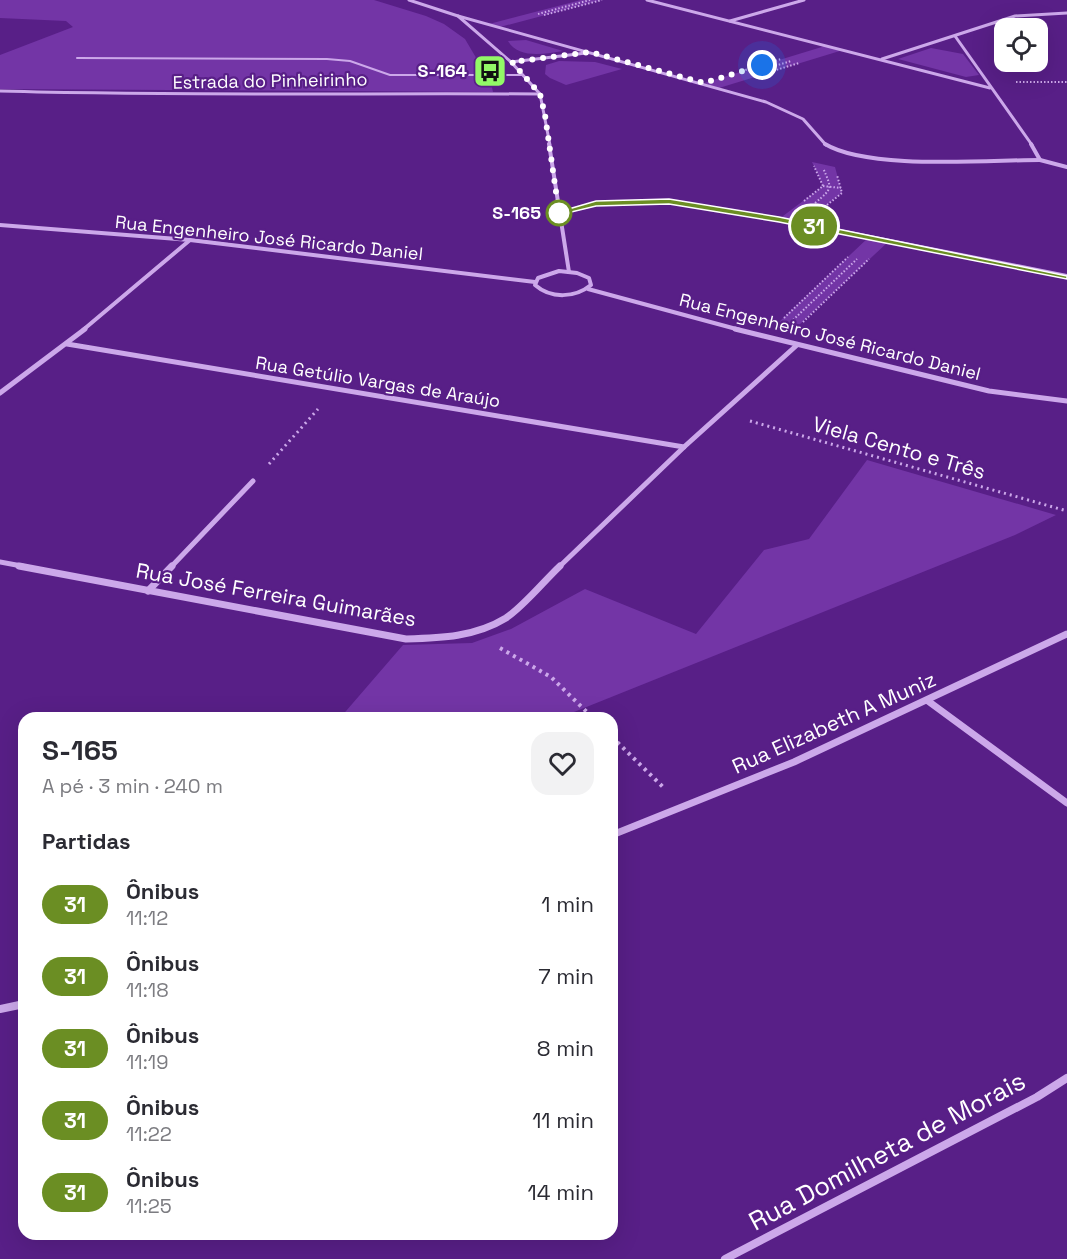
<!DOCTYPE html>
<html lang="pt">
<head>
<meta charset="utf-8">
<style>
	body { margin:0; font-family:"Space Grotesk",sans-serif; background:#f2f2f3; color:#2b2b33; height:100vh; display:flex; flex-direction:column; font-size:22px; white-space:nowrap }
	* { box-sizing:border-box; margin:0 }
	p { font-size:20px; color:#7c7c81 }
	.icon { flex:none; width:33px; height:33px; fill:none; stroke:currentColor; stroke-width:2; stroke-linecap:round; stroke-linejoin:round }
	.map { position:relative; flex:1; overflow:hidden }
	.sheet { position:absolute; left:18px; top:712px; width:600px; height:528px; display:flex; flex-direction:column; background:#fff; border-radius:18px; box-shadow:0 6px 24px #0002 }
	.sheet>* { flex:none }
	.badge { padding:0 12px; border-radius:20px; font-size:21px; line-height:39px }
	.controls { position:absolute; left:994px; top:18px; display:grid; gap:12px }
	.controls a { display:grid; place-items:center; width:54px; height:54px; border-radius:12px; background:#fff; box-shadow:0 6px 24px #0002; font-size:30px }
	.you { position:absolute; width:30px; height:30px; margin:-15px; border:4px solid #fff; border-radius:50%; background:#1a73e8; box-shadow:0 0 0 9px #1a73e833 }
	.map>.badge { position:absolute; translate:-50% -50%; box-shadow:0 0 0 3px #fff }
	h2 { padding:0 24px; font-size:22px; line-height:54px }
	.round { display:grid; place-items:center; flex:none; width:63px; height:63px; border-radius:18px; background:#f2f2f3 }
	.overview { display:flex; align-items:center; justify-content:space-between; height:102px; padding:0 24px }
	h1 { font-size:28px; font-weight:700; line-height:45px }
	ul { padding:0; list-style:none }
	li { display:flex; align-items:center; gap:18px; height:72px; padding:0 24px }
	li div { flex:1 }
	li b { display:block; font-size:22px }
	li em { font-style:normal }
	li .badge { min-width:66px; font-weight:700; text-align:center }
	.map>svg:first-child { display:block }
	.green { fill:#7335a6 }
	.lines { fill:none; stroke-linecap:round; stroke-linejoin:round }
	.path-far2 { stroke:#cca8ea; stroke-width:2; stroke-dasharray:1.5 2; stroke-linecap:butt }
	.path-far1 { stroke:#cca8ea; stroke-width:3; stroke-dasharray:2 4; stroke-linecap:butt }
	.path { stroke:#cca8ea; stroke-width:4; stroke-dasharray:3 4.5; stroke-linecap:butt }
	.lane { stroke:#cca8ea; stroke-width:2 }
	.street-far4 { stroke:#cca8ea; stroke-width:3 }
	.street-far3 { stroke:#cca8ea; stroke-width:4 }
	.street-far2 { stroke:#cca8ea; stroke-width:5 }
	.street-far1 { stroke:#cca8ea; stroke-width:7 }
	.street { stroke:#cca8ea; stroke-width:8 }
	.line { fill:#6b8e23; stroke:#fff; stroke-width:1.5 }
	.walk { stroke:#fff; stroke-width:6; stroke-dasharray:0 10.8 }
	.stop-dot { fill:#fff; stroke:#6b8e23; stroke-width:3 }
	.labels { text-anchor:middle; stroke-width:4.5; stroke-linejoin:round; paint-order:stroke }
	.far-poi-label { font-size:18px; font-weight:bold; fill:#fff; stroke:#581f87; text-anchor:end }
	.far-street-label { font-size:18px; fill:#fff; stroke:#581f87 }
	.far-stop-label { font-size:18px; font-weight:bold; fill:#fff; stroke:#581f87; text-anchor:end }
	.street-label { font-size:21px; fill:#fff; stroke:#581f87 }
	.near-street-label { font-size:26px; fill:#fff; stroke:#581f87 }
</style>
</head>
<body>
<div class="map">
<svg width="1067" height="1259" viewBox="0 0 1067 1259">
	<rect width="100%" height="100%" fill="#581f87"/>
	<g class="green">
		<polygon points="0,0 374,0 426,16 444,24 465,39 491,83 493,92 0,89 0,55 73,27 66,21 0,18"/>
		<polygon points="581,0 602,0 500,27 489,24"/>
		<path d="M526,40L563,51C545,54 518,59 508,41Z"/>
		<polygon points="825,46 843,50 719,88 704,83"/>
		<polygon points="931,48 963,54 979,75 966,77 898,59"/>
		<polygon points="559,61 595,62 622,69 566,85 550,78 545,74 546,65"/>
		<polygon points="812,162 835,167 842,193 803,224 779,219 823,186"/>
		<polygon points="869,237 889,241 798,326 779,322"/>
		<polygon points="867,460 1056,515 1015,535 559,718 340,718 403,645 472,643 511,629 585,589 696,634 764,550 809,539"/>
	</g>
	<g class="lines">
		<g class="path-far2">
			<polyline points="538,14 590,0"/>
			<polyline points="544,15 602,0"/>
			<polyline points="742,71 781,59"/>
			<polyline points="752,73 791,61"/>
			<polyline points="760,75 799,63"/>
			<polyline points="1016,82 1067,82"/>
			<polyline points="823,186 841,188"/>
			<polyline points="804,201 823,186 814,166"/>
			<path d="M815,203C833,188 832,189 823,168"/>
			<polyline points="827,205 842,193 837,175"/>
			<polyline points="784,318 848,257"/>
			<polyline points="793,320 857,259"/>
			<polyline points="803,322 869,259"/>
		</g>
		<g class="path-far1">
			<polyline points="750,421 1067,511"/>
			<polyline points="269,464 318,409"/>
		</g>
		<g class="path">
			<polyline points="500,648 551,677 593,718"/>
			<polyline points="612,737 665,789"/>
		</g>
		<polyline class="lane" points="77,58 327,59 350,61 390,75 522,75"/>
		<g class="street-far4">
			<polyline points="409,0 458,16 511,62 540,94 550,145"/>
			<polyline points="647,0 990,88"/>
			<polyline points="458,16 766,102 803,119 826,145"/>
			<polyline points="730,21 804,0"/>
			<polyline points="955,36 1032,145"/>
			<polyline points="882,59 1015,16 1067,13"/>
			<polyline points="511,62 586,53"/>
			<path d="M0,91C180,96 360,93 540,94"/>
		</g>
		<g class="street-far3">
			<polyline points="549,144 569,272"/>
			<path d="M825,144C868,170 986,160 1040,160"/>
			<polyline points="1031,144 1040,160 1067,167"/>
			<polyline points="559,213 596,204 669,202 779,219 1067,276"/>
			<polyline points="0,225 190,240 535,282"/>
			<path d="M559,271L577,273L589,278L591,285C575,298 551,299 535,285L538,278Z"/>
			<polyline points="588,289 740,330"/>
			<polyline points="83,330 190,240"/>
		</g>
		<g class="street-far2">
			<polyline points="735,329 989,391 1067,401"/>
			<polyline points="67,344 684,447"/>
			<polyline points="0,393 85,329"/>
			<polyline points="0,562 27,567"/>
			<polyline points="171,567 253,481"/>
			<polyline points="559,567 684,447 797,345"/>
		</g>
		<g class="street-far1">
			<path d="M19,566L406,639C441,638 475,637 506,618C524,606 544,581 560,566"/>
			<polyline points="148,591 172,566"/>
			<polyline points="928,701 1067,803"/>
			<polyline points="612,835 794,762 1067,634"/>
		</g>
		<g class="street">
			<polyline points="0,1009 24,1004"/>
			<polyline points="725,1259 1037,1097 1067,1078"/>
		</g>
	</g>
	<polygon class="line" points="669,199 779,217 1067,276 1067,279 779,222 669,204 596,206 559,215 555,213 596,201"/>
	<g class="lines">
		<polyline class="walk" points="559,213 545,115 540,94 512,62 590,52 704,83 762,65"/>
	</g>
	<defs>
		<g id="bus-square" transform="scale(1.725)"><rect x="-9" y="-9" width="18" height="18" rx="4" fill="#92f967" stroke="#581f87"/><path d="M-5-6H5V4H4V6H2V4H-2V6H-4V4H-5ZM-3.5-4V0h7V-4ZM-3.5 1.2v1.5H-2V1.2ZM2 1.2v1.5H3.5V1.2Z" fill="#111"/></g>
	</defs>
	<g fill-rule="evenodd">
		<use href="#bus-square" x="490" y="71"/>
	</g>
	<circle class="stop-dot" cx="559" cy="213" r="12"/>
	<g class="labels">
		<g class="far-poi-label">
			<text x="467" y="77">S-164</text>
		</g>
		<g class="far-street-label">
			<text transform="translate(270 81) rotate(-1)" y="6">Estrada do Pinheirinho</text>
			<text transform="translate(269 238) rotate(6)" y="6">Rua Engenheiro José Ricardo Daniel</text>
			<text transform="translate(830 337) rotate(14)" y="6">Rua Engenheiro José Ricardo Daniel</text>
			<text transform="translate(378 382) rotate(9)" y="6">Rua Getúlio Vargas de Araújo</text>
		</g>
		<g class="far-stop-label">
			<text x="541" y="219">S-165</text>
		</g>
		<g class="street-label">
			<text transform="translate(899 448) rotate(16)" y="7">Viela Cento e Três</text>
			<text transform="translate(276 595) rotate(10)" y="7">Rua José Ferreira Guimarães</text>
			<text transform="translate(834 723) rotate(-24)" y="7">Rua Elizabeth A Muniz</text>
		</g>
		<g class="near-street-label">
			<text transform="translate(887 1151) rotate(-28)" y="9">Rua Domilheta de Morais</text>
		</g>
	</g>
</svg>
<div class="controls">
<a><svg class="icon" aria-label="locate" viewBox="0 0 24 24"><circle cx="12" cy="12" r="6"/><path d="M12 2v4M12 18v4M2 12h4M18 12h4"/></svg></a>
</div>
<div class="you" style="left:762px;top:65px"></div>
<b class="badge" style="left:814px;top:226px;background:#6b8e23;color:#fff">31</b>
<section class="sheet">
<div class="overview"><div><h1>S-165</h1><p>A pé · 3 min · 240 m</p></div><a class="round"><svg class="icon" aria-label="heart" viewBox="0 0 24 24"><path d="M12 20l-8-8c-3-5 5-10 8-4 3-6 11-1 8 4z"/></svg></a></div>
<h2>Partidas</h2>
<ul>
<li><span class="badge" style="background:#6b8e23;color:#fff">31</span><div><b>Ônibus</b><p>11:12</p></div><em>1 min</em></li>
<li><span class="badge" style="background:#6b8e23;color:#fff">31</span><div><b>Ônibus</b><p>11:18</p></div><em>7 min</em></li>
<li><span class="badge" style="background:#6b8e23;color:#fff">31</span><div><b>Ônibus</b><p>11:19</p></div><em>8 min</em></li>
<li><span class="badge" style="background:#6b8e23;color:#fff">31</span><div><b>Ônibus</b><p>11:22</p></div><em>11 min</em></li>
<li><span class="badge" style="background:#6b8e23;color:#fff">31</span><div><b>Ônibus</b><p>11:25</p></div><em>14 min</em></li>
</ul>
</section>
</div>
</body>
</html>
